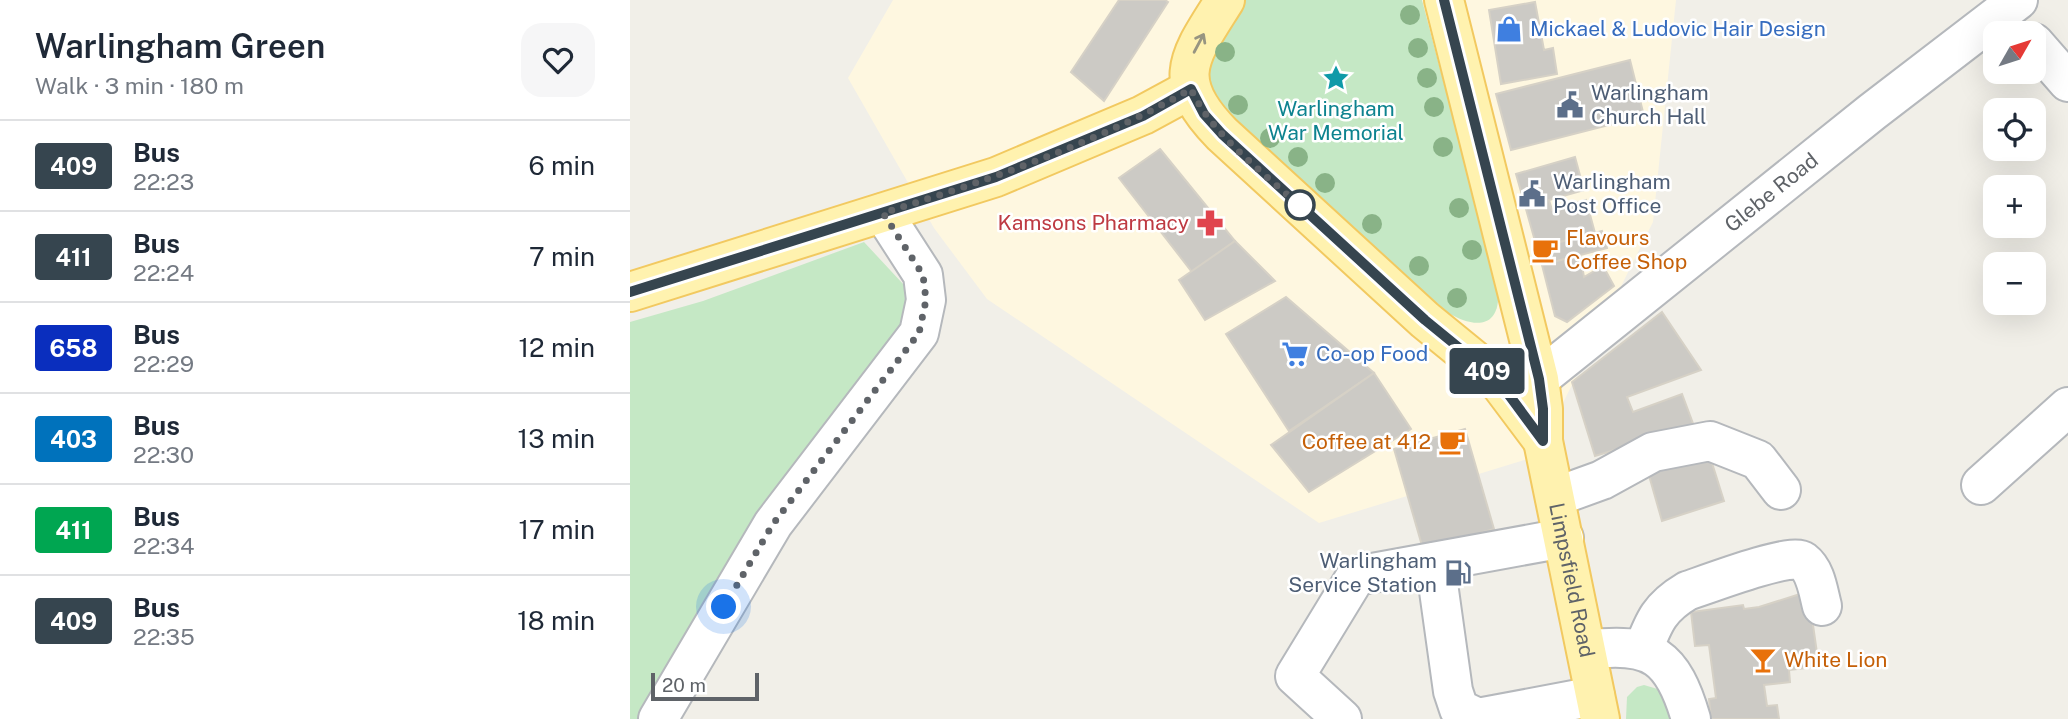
<!DOCTYPE html>
<html lang="en">
<head>
<meta charset="utf-8">
<style>
	body { margin:0; font-family:"Public Sans",sans-serif; background:#f6f6f7; color:#1f2937; height:100vh; display:flex; flex-direction:column; font-size:26px; white-space:nowrap }
	* { box-sizing:border-box; margin:0 }
	p { font-size:23px; color:#747a83 }
	.icon { flex:none; width:38px; height:38px; fill:none; stroke:currentColor; stroke-width:2; stroke-linecap:round; stroke-linejoin:round }
	.map { position:relative; flex:1; overflow:hidden }
	.sheet { display:flex; flex-direction:column; background:#fff; width:630px }
	.sheet>* { flex:none }
	.badge { padding:0 14px; border-radius:5px; font-size:24px; line-height:46px }
	.needle { width:46px; rotate:51deg }
	.fabs { position:absolute; left:1353px; top:21px; display:grid; gap:14px }
	.fabs a { display:grid; place-items:center; width:63px; height:63px; border-radius:14px; background:#fff; box-shadow:0 7px 28px #0002; font-size:35px }
	.scale { position:absolute; left:21px; bottom:18px; width:108px; box-sizing:border-box; padding-left:7px; border:4px solid #5f6368; border-top:0; font-size:19px; line-height:24px; white-space:nowrap; color:#5f6368; -webkit-text-stroke:5px #fff; paint-order:stroke }
	.you { position:absolute; width:35px; height:35px; margin:-18px; border:5px solid #fff; border-radius:50%; background:#1a73e8; box-shadow:0 0 0 10px #1a73e833 }
	.map>.badge { position:absolute; translate:-50% -50%; box-shadow:0 0 0 4px #fff }
	.round { display:grid; place-items:center; flex:none; width:74px; height:74px; border-radius:21px; background:#f6f6f7 }
	.overview { display:flex; align-items:center; justify-content:space-between; height:119px; padding:0 35px }
	h1 { font-size:33px; font-weight:600; line-height:52px }
	ul { padding:0; list-style:none }
	li { display:flex; align-items:center; gap:21px; height:91px; padding:0 35px; border-top:2px solid #e0e1e3 }
	li div { flex:1 }
	li b { display:block; font-size:26px }
	li em { font-style:normal }
	li .badge { min-width:77px; font-weight:700; text-align:center }
	main { display:flex; flex:1; min-height:0 }
	.map>svg:first-child { display:block }
	.commercial { fill:#fef7e0 }
	.green { fill:#c5e8c5 }
	.building { fill:#cccac5; stroke:#d6d1c6; stroke-width:2 }
	.lines { fill:none; stroke-linecap:round; stroke-linejoin:round }
	.minor-casing { stroke:#b5b8bc; stroke-width:42 }
	.major-casing { stroke:#f2c960; stroke-width:42 }
	.minor { stroke:#fff; stroke-width:38 }
	.major { stroke:#fff2af; stroke-width:38 }
	.tree { fill:#89b387 }
	.oneway { stroke:#979581 }
	.line-casing { stroke:#fff; stroke-width:16 }
	.line { stroke:#36454f; stroke-width:10 }
	.walk { stroke:#5f6368; stroke-width:7; stroke-dasharray:0 12.6 }
	.stop-dot { fill:#fff; stroke:#36454f; stroke-width:3.5 }
	.labels { text-anchor:middle; stroke-width:5; stroke-linejoin:round; paint-order:stroke }
	.shop-label { font-size:21px; fill:#366cbe; stroke:#fff; text-anchor:start }
	.service-label { font-size:21px; fill:#4e5e75; stroke:#fff; text-anchor:start }
	.culture-label { font-size:21px; fill:#0d838f; stroke:#fff }
	.street-label { font-size:21px; fill:#5f6368; stroke:#fff }
	.health-label { font-size:21px; fill:#be3a42; stroke:#fff; text-anchor:end }
	.food-label { font-size:21px; fill:#c56008; stroke:#fff; text-anchor:start }
</style>
</head>
<body>
<main>
<section class="sheet">
<div class="overview"><div><h1>Warlingham Green</h1><p>Walk · 3 min · 180 m</p></div><a class="round"><svg class="icon" aria-label="heart" viewBox="0 0 24 24"><path d="M12 20l-8-8c-3-5 5-10 8-4 3-6 11-1 8 4z"/></svg></a></div>
<ul>
<li><span class="badge" style="background:#36454f;color:#fff">409</span><div><b>Bus</b><p>22:23</p></div><em>6 min</em></li>
<li><span class="badge" style="background:#36454f;color:#fff">411</span><div><b>Bus</b><p>22:24</p></div><em>7 min</em></li>
<li><span class="badge" style="background:#0a2ebe;color:#fff">658</span><div><b>Bus</b><p>22:29</p></div><em>12 min</em></li>
<li><span class="badge" style="background:#0072bc;color:#fff">403</span><div><b>Bus</b><p>22:30</p></div><em>13 min</em></li>
<li><span class="badge" style="background:#00a651;color:#fff">411</span><div><b>Bus</b><p>22:34</p></div><em>17 min</em></li>
<li><span class="badge" style="background:#36454f;color:#fff">409</span><div><b>Bus</b><p>22:35</p></div><em>18 min</em></li>
</ul>
</section>
<div class="map">
<svg width="1438" height="719" viewBox="0 0 1438 719">
	<rect width="100%" height="100%" fill="#f1efe8"/>
	<polygon class="commercial" points="263,0 1046,0 1023,222 928,413 914,454 689,523 357,299 304,228 218,78"/>
	<g class="green">
		<path d="M612,0H792L868,290C871,329 844,329 817,312L604,123L578,88L577,58Z"/>
		<polygon points="234,242 274,285 276,314 265,341 10,719 0,719 0,322 73,301"/>
		<polygon points="1014,685 1031,690 1049,719 996,719 997,697 1007,687"/>
	</g>
	<g class="building">
		<polygon points="489,0 535,0 538,2 474,101 441,72"/>
		<polygon points="905,2 914,50 923,48 927,74 871,84 859,10"/>
		<polygon points="1000,60 1014,116 881,150 866,94"/>
		<polygon points="530,149 605,241 562,272 489,178"/>
		<polygon points="945,157 954,190 919,200 922,210 956,200 965,233 907,248 886,174"/>
		<polygon points="972,231 977,248 912,265 907,248"/>
		<polygon points="605,241 645,281 575,320 549,280"/>
		<polygon points="950,255 954,277 973,266 984,286 937,322 925,316 912,265"/>
		<polygon points="656,297 744,373 659,431 596,334"/>
		<polygon points="1032,312 1071,370 997,397 1003,412 1052,394 1064,426 965,456 942,382"/>
		<polygon points="744,373 781,429 679,492 641,445"/>
		<polygon points="835,429 864,529 793,549 764,449"/>
		<polygon points="1077,447 1094,501 1032,521 1016,465"/>
		<polygon points="1170,594 1178,619 1182,618 1187,653 1183,654 1186,667 1159,670 1160,682 1134,685 1137,706 1147,705 1149,719 1081,719 1079,699 1086,698 1079,645 1065,646 1061,612 1113,605 1114,609 1129,607"/>
	</g>
	<g class="lines">
		<g class="minor-casing">
			<g id="minor">
				<polyline points="1404,43 1438,82"/>
				<path id="s1" d="M909,379L1242,112L1388,0"/>
				<polyline points="1351,485 1438,407"/>
				<polyline points="925,497 972,480 1023,452 1080,441 1128,460 1151,490"/>
				<polyline points="805,562 823,691 829,709 848,718 965,696"/>
				<path d="M957,650C1022,641 1043,657 1061,719"/>
				<path d="M1013,650C1024,621 1030,607 1057,591C1075,585 1161,552 1173,561C1186,571 1188,591 1192,606"/>
				<polyline points="28,719 143,524 289,333 296,300 293,275 253,213"/>
				<polyline points="712,719 665,676 726,576 934,538"/>
			</g>
		</g>
		<g class="major-casing">
			<g id="major">
				<path d="M595,0C560,56 538,79 592,134L795,320L855,369L871,385L913,441"/>
				<path id="s2" d="M814,0L909,379L913,409V441L970,719"/>
				<polyline points="0,292 366,177 513,115 561,89"/>
			</g>
		</g>
		<use href="#minor" class="minor"/>
		<use href="#major" class="major"/>
	</g>
	<g class="tree">
		<circle cx="780" cy="15" r="10"/>
		<circle cx="788" cy="48" r="10"/>
		<circle cx="595" cy="52" r="10"/>
		<circle cx="797" cy="78" r="10"/>
		<circle cx="608" cy="105" r="10"/>
		<circle cx="804" cy="107" r="10"/>
		<circle cx="640" cy="138" r="10"/>
		<circle cx="813" cy="147" r="10"/>
		<circle cx="668" cy="157" r="10"/>
		<circle cx="695" cy="183" r="10"/>
		<circle cx="829" cy="208" r="10"/>
		<circle cx="742" cy="224" r="10"/>
		<circle cx="842" cy="250" r="10"/>
		<circle cx="789" cy="266" r="10"/>
		<circle cx="827" cy="298" r="10"/>
	</g>
	<defs><path id="oneway-shaft" d="M-6 0H5M1.5-3L5.5 0L1.5 3" fill="none" stroke-width="1.6" stroke-linecap="round" stroke-linejoin="round" transform="scale(1.75)"/></defs>
	<use class="oneway" href="#oneway-shaft" transform="translate(569 43) rotate(-62)"/>
	<g class="lines">
		<g class="line-casing">
			<polyline id="line" points="0,292 366,177 513,116 561,89 574,114 592,134 795,320 855,369 879,395 913,441 913,409 909,379 814,0"/>
		</g>
		<use href="#line" class="line"/>
		<path class="walk" d="M94,607L143,524L289,333L296,300L293,275L253,213C356,181 467,143 561,89C582,136 636,174 673,209L670,205"/>
	</g>
	<defs>
		<g id="shop-bare" transform="scale(2.1)"><path d="M-5-2.5h2.3a2.7 3.5 0 0 1 5.4 0H5L5.5 6h-11ZM-1.5-2.5h3a1.5 2.3 0 0 0-3 0Z" fill="#3f7fe0" stroke="#fff" stroke-width="2.5" paint-order="stroke"/></g>
		<g id="sight-bare" transform="scale(2.1)"><path d="M0-6L1.8-2.2L6-1.7L2.9 1.2L3.7 5.4L0 3.3L-3.7 5.4L-2.9 1.2L-6-1.7L-1.8-2.2Z" fill="#0f9aa8" stroke="#fff" stroke-width="2.5" paint-order="stroke"/></g>
		<g id="civic-bare" transform="scale(2.1)"><path d="M-.6-6.5H3V-4.5H.6V-3L4-1V1h2V6H-6V1h2V-1L-.6-3ZM-1.2 2.5V6h2.4V2.5Z" fill="#5c6f8a" stroke="#fff" stroke-width="2.5" paint-order="stroke"/></g>
		<g id="pharmacy-bare" transform="scale(2.1)"><path d="M-2-6h4v4h4v4h-4v4h-4v-4h-4v-4h4Z" fill="#e0444e" stroke="#fff" stroke-width="2.5" paint-order="stroke"/></g>
		<g id="cafe-bare" transform="scale(2.1)"><path d="M-5.5-4.5H6V0H3Q3 3.5 0 3.5H-2.5Q-5.5 3.5-5.5 0ZM3-3.2v2h1.7v-2ZM-6 4.5H4V6H-6Z" fill="#e8710a" stroke="#fff" stroke-width="2.5" paint-order="stroke"/></g>
		<g id="supermarket-bare" transform="scale(2.1)"><path d="M-6-5.5h2.5l.6 2H6L4.5 2H-2.5L-4.4-4H-6ZM-1.5 3.2a1.3 1.3 0 1 0 .1 0ZM3 3.2a1.3 1.3 0 1 0 .1 0Z" fill="#3f7fe0" stroke="#fff" stroke-width="2.5" paint-order="stroke"/></g>
		<g id="fuel-bare" transform="scale(2.1)"><path d="M-5.5-6h7V0h2V4h1.3V-2.5L3-4.5l.8-.8L6-3V5H2.5V1h-1V6h-7ZM-4.2-4.7v3.2H.2V-4.7Z" fill="#5c6f8a" stroke="#fff" stroke-width="2.5" paint-order="stroke"/></g>
		<g id="bar-bare" transform="scale(2.1)"><path d="M-6-5H6L.8 .8V4.5H3.5V6h-7V4.5H-.8V.8Z" fill="#e8710a" stroke="#fff" stroke-width="2.5" paint-order="stroke"/></g>
	</defs>
	<g fill-rule="evenodd">
		<use href="#shop-bare" x="879" y="29"/>
		<use href="#sight-bare" x="706" y="78"/>
		<use href="#civic-bare" x="940" y="105"/>
		<use href="#civic-bare" x="902" y="194"/>
		<use href="#pharmacy-bare" x="580" y="223"/>
		<use href="#cafe-bare" x="915" y="250"/>
		<use href="#supermarket-bare" x="665" y="354"/>
		<use href="#cafe-bare" x="822" y="442"/>
		<use href="#fuel-bare" x="828" y="573"/>
		<use href="#bar-bare" x="1133" y="660"/>
	</g>
	<circle class="stop-dot" cx="670" cy="205" r="14"/>
	<g class="labels">
		<g class="shop-label">
			<text x="900" y="36">Mickael &amp; Ludovic Hair Design</text>
			<text x="686" y="361">Co-op Food</text>
		</g>
		<g class="service-label">
			<text x="961" y="100">Warlingham<tspan x="961" dy="24">Church Hall</tspan></text>
			<text x="923" y="189">Warlingham<tspan x="923" dy="24">Post Office</tspan></text>
			<text x="807" y="568" text-anchor="end">Warlingham<tspan x="807" dy="24">Service Station</tspan></text>
		</g>
		<g class="culture-label">
			<text x="706" y="116">Warlingham<tspan x="706" dy="24">War Memorial</tspan></text>
		</g>
		<g class="street-label">
			<text dy="7" stroke="none"><textPath href="#s1" startOffset="298">Glebe Road</textPath></text>
			<text dy="7" stroke="none"><textPath href="#s2" startOffset="595">Limpsfield Road</textPath></text>
		</g>
		<g class="health-label">
			<text x="559" y="230">Kamsons Pharmacy</text>
		</g>
		<g class="food-label">
			<text x="936" y="245">Flavours<tspan x="936" dy="24">Coffee Shop</tspan></text>
			<text x="801" y="449" text-anchor="end">Coffee at 412</text>
			<text x="1154" y="667">White Lion</text>
		</g>
	</g>
</svg>
<div class="fabs">
<a><svg class="needle" viewBox="-14 -14 28 28"><path d="M0-13l5 13h-10z" fill="#e53935"/><path d="M0 13l5-13h-10z" fill="#747a83"/></svg></a>
<a><svg class="icon" aria-label="locate" viewBox="0 0 24 24"><circle cx="12" cy="12" r="6"/><path d="M12 2v4M12 18v4M2 12h4M18 12h4"/></svg></a>
<a>+</a>
<a>−</a>
</div>
<div class="scale">20 m</div>
<div class="you" style="left:94px;top:607px"></div>
<b class="badge" style="left:857px;top:371px;background:#36454f;color:#fff">409</b>
</div>
</main>
</body>
</html>
